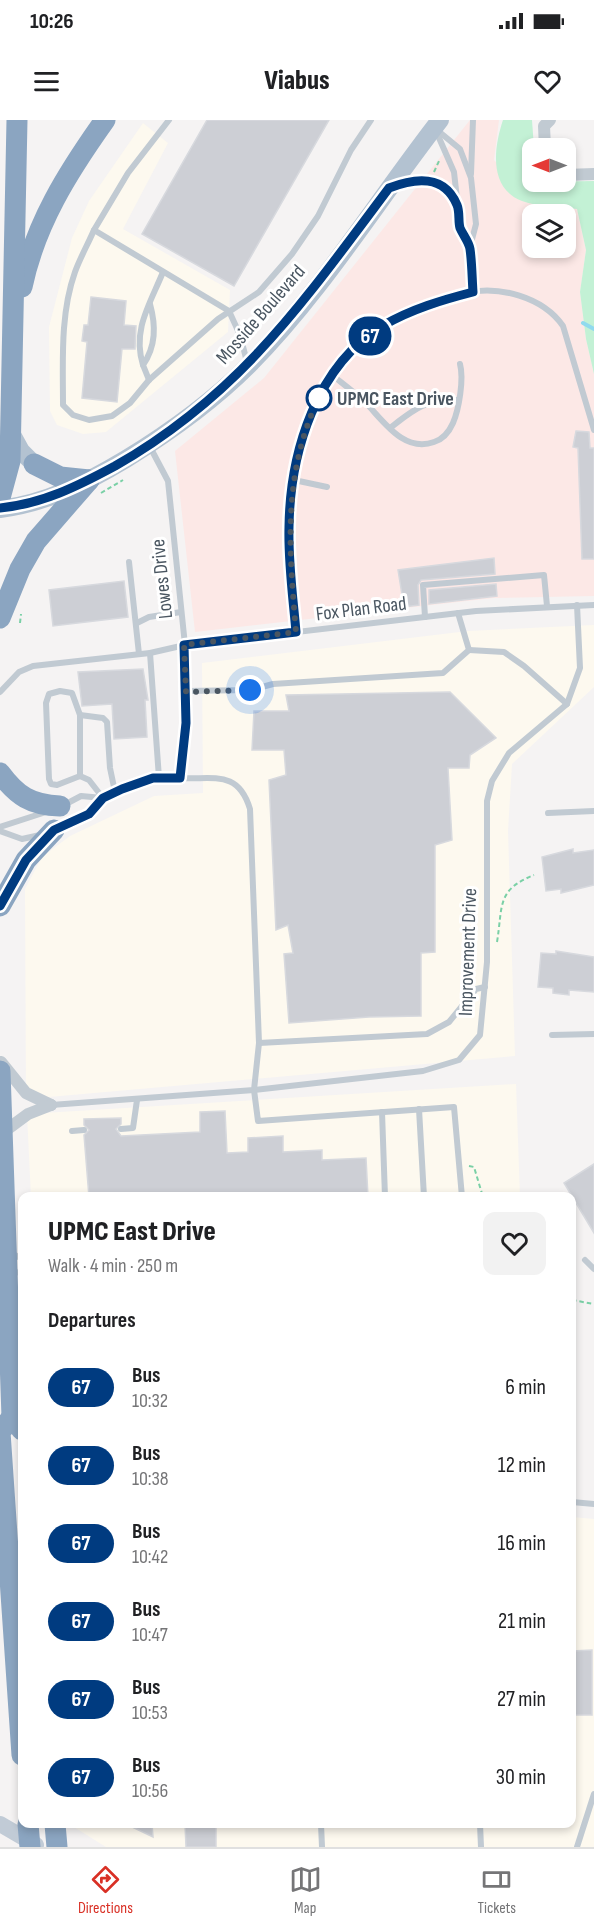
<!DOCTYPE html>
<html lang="en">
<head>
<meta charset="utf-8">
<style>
	body { margin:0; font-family:"Sofia Sans Condensed",sans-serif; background:#f2f2f2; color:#202124; height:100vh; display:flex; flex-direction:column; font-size:22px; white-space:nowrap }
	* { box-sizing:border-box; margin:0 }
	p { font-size:20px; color:#757577 }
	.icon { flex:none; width:33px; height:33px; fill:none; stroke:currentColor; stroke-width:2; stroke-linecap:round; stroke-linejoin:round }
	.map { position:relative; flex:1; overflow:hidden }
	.sheet { position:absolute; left:18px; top:1072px; width:558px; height:636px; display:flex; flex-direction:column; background:#fff; border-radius:12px; box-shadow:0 3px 9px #0003 }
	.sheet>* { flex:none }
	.badge { padding:0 12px; border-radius:20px; font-size:21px; line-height:39px }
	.needle { width:39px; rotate:270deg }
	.fabs { position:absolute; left:522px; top:18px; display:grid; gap:12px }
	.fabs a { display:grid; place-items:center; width:54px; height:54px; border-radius:12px; background:#fff; box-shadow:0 3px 9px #0003; font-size:30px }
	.you { position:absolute; width:30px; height:30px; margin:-15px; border:4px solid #fff; border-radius:50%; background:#1a73e8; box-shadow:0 0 0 9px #1a73e833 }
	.map>.badge { position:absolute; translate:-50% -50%; box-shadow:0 0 0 3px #fff }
	h2 { padding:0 30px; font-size:22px; line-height:54px }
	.round { display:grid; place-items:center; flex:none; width:63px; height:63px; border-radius:12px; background:#f2f2f2 }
	.summary { display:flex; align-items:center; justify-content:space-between; height:102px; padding:0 30px }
	h1 { font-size:28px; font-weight:800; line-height:45px }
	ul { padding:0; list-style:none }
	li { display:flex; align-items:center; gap:18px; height:78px; padding:0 30px }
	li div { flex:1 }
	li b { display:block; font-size:22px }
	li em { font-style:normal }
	li .badge { min-width:66px; font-weight:700; text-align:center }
	.status { display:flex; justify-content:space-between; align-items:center; height:42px; padding:0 30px; background:#fff; direction:ltr }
	.status svg { height:16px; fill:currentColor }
	header { display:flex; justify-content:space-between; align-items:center; height:78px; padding:0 30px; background:#fff; font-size:27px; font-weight:800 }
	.dock { display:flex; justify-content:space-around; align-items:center; height:84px; border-top:2px solid #e0e0e0; background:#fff; font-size:16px; color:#757577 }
	.dock a { display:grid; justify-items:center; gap:3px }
	.dock .on { color:#d93025 }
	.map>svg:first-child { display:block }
	.commercial { fill:#fdf9ef }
	.medical { fill:#fce8e6; fill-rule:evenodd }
	.green { fill:#c3f1d5 }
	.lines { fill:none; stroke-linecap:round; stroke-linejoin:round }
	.stream { stroke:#90daee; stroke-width:4 }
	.building { fill:#cdcfd5; stroke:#d7d9de; stroke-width:1.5 }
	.path { stroke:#7ad0a6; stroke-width:2; stroke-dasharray:4.5 3; stroke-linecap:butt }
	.lane { stroke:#c1cad2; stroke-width:6 }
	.street { stroke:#c1cad2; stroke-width:12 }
	.secondary { stroke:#c1cbd6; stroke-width:16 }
	.primary { stroke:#b3c2d1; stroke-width:18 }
	.highway { stroke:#8ba5c1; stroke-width:21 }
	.line-casing { stroke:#fff; stroke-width:14 }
	.line { stroke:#003b80; stroke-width:9 }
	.walk { stroke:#4a5661; stroke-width:6; stroke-dasharray:0 10.8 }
	.stop-dot { fill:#fff; stroke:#003b80; stroke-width:3 }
	.labels { text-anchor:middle; stroke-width:6; stroke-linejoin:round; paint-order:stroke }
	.street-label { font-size:20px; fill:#4a5661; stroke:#fff }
	.stop-label { font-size:20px; font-weight:bold; fill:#4a5661; stroke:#fff; text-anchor:start }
</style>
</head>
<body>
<div class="status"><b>10:26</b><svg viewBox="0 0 49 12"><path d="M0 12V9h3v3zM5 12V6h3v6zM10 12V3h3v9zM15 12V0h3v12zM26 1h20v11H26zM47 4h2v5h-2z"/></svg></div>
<header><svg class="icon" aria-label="menu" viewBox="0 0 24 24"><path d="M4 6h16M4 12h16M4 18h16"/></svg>Viabus<svg class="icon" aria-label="heart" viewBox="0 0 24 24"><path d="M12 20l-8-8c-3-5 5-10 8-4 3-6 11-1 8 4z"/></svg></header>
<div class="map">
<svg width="594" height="1727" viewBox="0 0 594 1727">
	<rect width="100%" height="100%" fill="#f5f3f3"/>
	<g class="commercial">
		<polygon points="143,3 168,23 123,109 230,170 228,212 106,312 83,314 57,305 50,291 49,207 72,118 89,81"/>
		<polygon points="594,505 594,567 512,644 508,711 515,936 26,979 25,769 42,737 70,716 154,676 203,673 202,543 468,511"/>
		<polygon points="516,964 520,1077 31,1077 27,994"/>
		<polygon points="572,1397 594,1399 594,1727 106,1727 74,1707 74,1704 572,1704"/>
	</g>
	<path class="medical" d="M470,0H499L494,40L537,84L577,89L586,130L580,172L586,219L594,254V476L493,478L195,512L175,331L264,258ZM532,94H566V128H532Z"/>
	<path class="green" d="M503,0H532L534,28L532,62L594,61V254L586,219L580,172L586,130L577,89C560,87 538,87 522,81C488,68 494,27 503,0Z"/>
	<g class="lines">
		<polyline class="stream" points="583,203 594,209"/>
	</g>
	<g class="building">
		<polygon points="207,0 329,0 234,166 142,114"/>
		<polygon points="91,177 126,181 124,205 136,206 135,229 122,229 117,282 82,278 87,222 82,221 84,205 88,205"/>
		<polygon points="576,311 589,312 590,328 594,328 594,439 582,439 578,328 573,327"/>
		<polygon points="494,438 495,454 421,460 418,465 419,485 404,487 398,450"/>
		<polygon points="124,461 128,497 53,506 49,470"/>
		<polygon points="496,464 497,476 429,484 429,470"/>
		<polygon points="143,549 148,580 145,580 147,617 114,619 112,584 82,586 78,552"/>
		<polygon points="450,572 496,618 470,635 469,648 448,648 452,720 435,725 435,832 421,833 421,896 369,897 289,903 284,834 293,833 288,805 276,810 269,660 286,655 284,630 252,630 254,591 289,591 286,575"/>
		<polygon points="573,729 573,733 594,730 594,765 561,773 561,769 546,771 542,737"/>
		<polygon points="556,831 594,837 594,872 569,870 569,875 553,873 553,868 538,867 541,833 556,834"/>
		<polygon points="225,991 227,1033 248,1032 248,1018 283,1016 283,1032 322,1030 322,1040 366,1038 368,1077 89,1077 84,1015 89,1010 84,1005 84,999 121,998 121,1004 116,1009 121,1016 200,1012 200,992"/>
		<polygon points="594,1044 594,1113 564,1063"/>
		<polygon points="592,1530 592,1595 572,1595 572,1531"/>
		<polygon points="126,1704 152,1704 153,1717"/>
		<polygon points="185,1704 216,1704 216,1727 186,1727"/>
	</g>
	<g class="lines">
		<g class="path">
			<polyline points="434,52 439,41"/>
			<polyline points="101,373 123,360"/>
			<polyline points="20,503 21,494"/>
			<path d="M497,822C503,786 496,770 534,755"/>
			<polyline points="469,1046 474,1047 483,1077"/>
			<polyline points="572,1180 594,1184"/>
		</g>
		<g class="lane">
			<polyline points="169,0 128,53 94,110 229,191 240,215 247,242"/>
			<polyline points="437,10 460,29 471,58 476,104 470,127 473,172"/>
			<polyline points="436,11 454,52 460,106 469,126"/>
			<polyline points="471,54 473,0"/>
			<path d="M399,64C423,55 443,61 456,83"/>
			<path d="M94,110C88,124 80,138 75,152C60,194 63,242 63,285L73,295L89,300L112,296L130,283L149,260L218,199L259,172L292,134L318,96L351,30L371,0"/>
			<path d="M143,245C132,210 150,184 163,152"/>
			<path d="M332,255C342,263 354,272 364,281C383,300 403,333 434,322C444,319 449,312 453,303C459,289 464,259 460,244"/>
			<path d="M149,260L143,245C156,226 156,206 150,184"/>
			<path d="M390,308C416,288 423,281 457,280"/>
			<polyline points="294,360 327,367"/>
			<polyline points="129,442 139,534"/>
			<polyline points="425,497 423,465 544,455 547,486"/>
			<polyline points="137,503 149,497 181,492"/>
			<path d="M296,512C293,477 288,442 289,407C289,374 296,340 307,308C335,229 386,194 465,173C499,165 543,177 563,206L594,310"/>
			<polyline points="469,530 504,532 524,546 567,584"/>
			<polyline points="150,533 159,658"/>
			<polygon points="60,571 72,573 80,595 80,656 57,665 51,664 49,659 46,583 49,574"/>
			<polyline points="186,571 251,570 273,564 443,553 469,530 458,493"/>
			<polyline points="0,572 19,552 33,546 150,533 185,525 476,491 594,485"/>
			<polyline points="80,595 103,598 107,602 110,648 115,672"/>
			<polyline points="80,656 89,660 103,678"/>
			<path d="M180,658C213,660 238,649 250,689L259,923L254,970L258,1001L454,987L462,1077"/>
			<polyline points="64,685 81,676 103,678"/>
			<polyline points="548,693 594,691"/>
			<polyline points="0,707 46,692"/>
			<polyline points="58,709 89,694 103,678 122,669 153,658 180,658 186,603 185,525 168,361 149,325"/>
			<polyline points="0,711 22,719 40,715"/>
			<polyline points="552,915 594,914"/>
			<polyline points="259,923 427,914 449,902 476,869 485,867"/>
			<polyline points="51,985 254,970 423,951 459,940 480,915 487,842 487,681 492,661 509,633 567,584 580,548 577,485"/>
			<polyline points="419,989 424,1077"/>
			<polyline points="382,992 385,1077"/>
			<polyline points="121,1009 133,1008 137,980"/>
			<polyline points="72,1011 84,1010"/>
			<polyline points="10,1132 22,1139"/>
			<polyline points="585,1140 594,1149"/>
			<polyline points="10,1153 22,1152"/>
			<polyline points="572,1382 594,1384"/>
			<polyline points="321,1704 322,1727"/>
			<polyline points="480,1704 481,1727"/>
			<polyline points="577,1727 594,1674"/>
		</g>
		<g class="street">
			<polyline points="545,28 544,6 550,0"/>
			<polyline points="566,55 594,54"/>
			<polyline points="1,942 26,973 51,985"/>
			<polyline points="1,1014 28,994 51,985"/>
		</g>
		<polyline class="secondary" points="0,1704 36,1725"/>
		<g class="primary">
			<polyline points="10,311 21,331 34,344"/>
			<path d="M0,389C47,383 86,363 126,339C170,312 213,281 249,245C322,171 377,81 440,0"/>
		</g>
		<g class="highway">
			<path d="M22,167C35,104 68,52 105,0"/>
			<polyline points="34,344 60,357 89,360"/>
			<polyline points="0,378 10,341 17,0"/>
			<polyline points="0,498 20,449 36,421 89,360"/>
			<path d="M0,653C17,676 31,685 60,686"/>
			<polyline points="0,786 26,740 54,710"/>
			<polyline points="0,951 12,1297 22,1310"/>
			<polyline points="12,1297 0,1312 22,1635"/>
			<polyline points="28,1704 30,1727"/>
			<polyline points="55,1704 57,1727"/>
		</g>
	</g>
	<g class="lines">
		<g class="line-casing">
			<path id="line" d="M0,388C42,384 78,366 115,346C241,274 304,181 389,68C415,58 444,54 457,85C460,92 458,101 460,108C463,115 469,122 470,129C472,143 472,158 473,172C442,180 412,189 384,205C316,245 290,333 289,407C288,442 293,477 296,512L184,525L186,603L180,658H153L122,669L103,678L89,694L54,710L26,740L0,786"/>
		</g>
		<use href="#line" class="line"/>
		<path class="walk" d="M250,570L186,572L184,525L296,512C289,427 282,352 321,273L319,278"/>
	</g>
	<circle class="stop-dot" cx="319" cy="278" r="12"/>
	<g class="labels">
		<g class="street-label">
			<text transform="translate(260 194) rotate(-49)" y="7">Mosside Boulevard</text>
			<text transform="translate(161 459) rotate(-96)" y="7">Lowes Drive</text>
			<text transform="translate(361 488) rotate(-7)" y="7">Fox Plan Road</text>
			<text transform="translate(467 832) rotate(-88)" y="7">Improvement Drive</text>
		</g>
		<g class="stop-label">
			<text x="337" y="285">UPMC East Drive</text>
		</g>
	</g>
</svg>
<div class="fabs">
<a><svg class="needle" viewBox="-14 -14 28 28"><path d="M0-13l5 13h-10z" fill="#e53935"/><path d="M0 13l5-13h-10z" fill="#757577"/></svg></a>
<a><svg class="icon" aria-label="layers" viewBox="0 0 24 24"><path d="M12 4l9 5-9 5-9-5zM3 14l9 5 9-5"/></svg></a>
</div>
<div class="you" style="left:250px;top:570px"></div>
<b class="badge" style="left:370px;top:216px;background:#003b80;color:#fff">67</b>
<section class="sheet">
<div class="summary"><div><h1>UPMC East Drive</h1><p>Walk · 4 min · 250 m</p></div><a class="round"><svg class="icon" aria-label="heart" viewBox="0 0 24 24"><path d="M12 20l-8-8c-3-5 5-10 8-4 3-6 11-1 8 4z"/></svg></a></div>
<h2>Departures</h2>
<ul>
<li><span class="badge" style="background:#003b80;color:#fff">67</span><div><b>Bus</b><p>10:32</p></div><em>6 min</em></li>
<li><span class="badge" style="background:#003b80;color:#fff">67</span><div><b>Bus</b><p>10:38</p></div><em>12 min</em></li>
<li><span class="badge" style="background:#003b80;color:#fff">67</span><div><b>Bus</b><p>10:42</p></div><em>16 min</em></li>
<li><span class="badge" style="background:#003b80;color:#fff">67</span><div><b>Bus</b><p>10:47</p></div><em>21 min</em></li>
<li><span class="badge" style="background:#003b80;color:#fff">67</span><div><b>Bus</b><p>10:53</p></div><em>27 min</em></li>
<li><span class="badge" style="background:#003b80;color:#fff">67</span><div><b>Bus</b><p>10:56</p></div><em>30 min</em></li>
</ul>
</section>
</div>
<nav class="dock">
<a class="on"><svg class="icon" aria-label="directions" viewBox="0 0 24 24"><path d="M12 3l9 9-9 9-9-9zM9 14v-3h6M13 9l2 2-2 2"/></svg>Directions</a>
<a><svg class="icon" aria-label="map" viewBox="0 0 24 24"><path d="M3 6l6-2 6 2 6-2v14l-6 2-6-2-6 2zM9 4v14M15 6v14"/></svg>Map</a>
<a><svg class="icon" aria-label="tickets" viewBox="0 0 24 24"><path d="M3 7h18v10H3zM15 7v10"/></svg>Tickets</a>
</nav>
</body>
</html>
